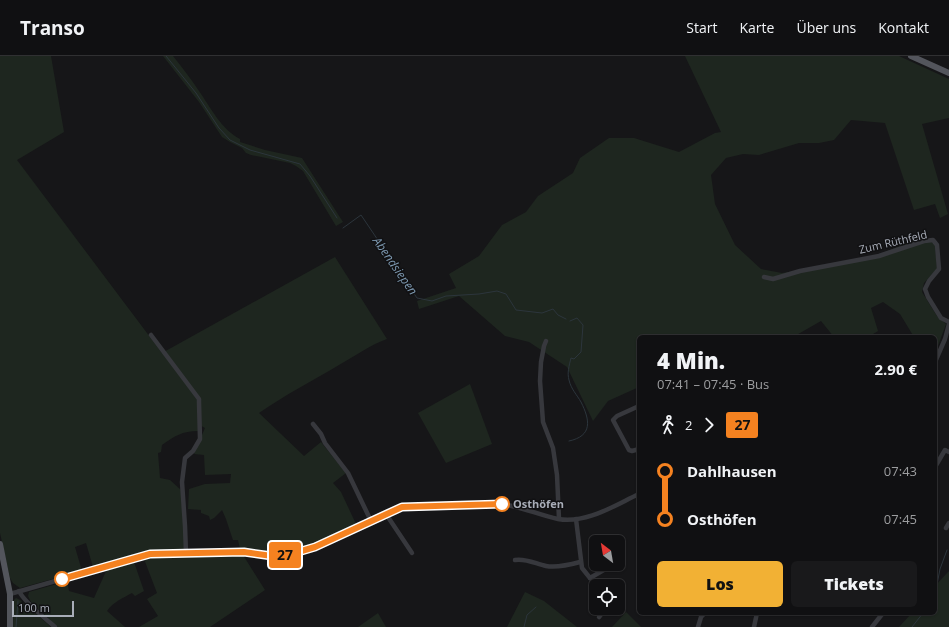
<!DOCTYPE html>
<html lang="de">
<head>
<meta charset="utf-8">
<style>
	body { margin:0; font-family:"Open Sans",sans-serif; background:#19191b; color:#f1f3f6; height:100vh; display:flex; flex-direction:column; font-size:15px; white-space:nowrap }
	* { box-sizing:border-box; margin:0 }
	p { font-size:13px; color:#9c9d9f }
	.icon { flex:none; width:22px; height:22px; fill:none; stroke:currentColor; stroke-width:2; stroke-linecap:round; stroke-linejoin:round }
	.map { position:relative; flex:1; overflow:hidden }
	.side { position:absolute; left:637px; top:279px; width:300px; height:280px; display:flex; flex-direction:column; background:#101012; border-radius:6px; box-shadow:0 1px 3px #0004,0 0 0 1px #303032 }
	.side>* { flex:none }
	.badge { padding:0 8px; border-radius:3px; font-size:14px; line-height:26px }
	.needle { width:26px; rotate:329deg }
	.tools { position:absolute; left:589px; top:479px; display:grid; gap:8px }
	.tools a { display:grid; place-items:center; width:36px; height:36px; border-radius:6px; background:#101012; box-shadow:0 1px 3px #0004,0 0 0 1px #303032; font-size:20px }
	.scale { position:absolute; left:12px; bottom:10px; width:62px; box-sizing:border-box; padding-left:4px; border:2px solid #a8adb8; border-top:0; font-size:11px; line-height:14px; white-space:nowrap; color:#a8adb8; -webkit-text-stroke:3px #111113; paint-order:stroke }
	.map>.badge { position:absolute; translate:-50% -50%; box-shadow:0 0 0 2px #fff }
	.legs { display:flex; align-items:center; gap:6px; height:44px; padding:0 20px; font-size:13px }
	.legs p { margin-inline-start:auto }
	.summary { display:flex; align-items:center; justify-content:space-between; height:68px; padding:0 20px }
	h1 { font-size:22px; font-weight:800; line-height:30px }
	.action { display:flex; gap:8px; margin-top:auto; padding:8px 20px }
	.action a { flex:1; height:46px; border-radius:6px; background:#f2b134; color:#111; font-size:16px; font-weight:800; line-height:46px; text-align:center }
	.action a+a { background:#19191b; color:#f1f3f6 }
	ul { padding:0 20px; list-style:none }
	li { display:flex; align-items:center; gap:14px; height:48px; font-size:15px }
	li i { display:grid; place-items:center; width:6px; height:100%; margin:0 5px; background:currentColor }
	li i::after { content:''; width:10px; height:10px; margin:-5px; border:3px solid; border-radius:50%; background:#101012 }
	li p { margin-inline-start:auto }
	li:first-child i { background:linear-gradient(#0000 50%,currentColor 0) }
	li:last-child i { background:linear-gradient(currentColor 50%,#0000 0) }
	header { display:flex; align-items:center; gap:24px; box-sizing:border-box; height:56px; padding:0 20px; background:#101012; border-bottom:1px solid #303032 }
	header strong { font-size:19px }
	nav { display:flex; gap:22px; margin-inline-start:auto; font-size:14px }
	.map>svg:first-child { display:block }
	.green { fill:#1e261f }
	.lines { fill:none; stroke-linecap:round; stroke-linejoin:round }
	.stream { stroke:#2c353c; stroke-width:1 }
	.minor { stroke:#37383d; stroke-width:4.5 }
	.major { stroke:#53555c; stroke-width:6 }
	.line-1-casing { stroke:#fff; stroke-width:9 }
	.line-1 { stroke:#f58220; stroke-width:6 }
	.stop-1-dot { fill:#fff; stroke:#f58220; stroke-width:2 }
	.labels { text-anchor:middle; stroke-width:3; stroke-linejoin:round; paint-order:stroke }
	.street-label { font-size:11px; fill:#a8adb8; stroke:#111113 }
	.stop-label { font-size:11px; font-weight:bold; fill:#a8adb8; stroke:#111113; text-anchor:start }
	.water-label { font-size:12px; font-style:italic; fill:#7f9bb3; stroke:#111113 }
</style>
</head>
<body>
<header>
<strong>Transo</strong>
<nav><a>Start</a><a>Karte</a><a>Über uns</a><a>Kontakt</a></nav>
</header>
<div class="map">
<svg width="949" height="571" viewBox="0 0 949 571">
	<rect width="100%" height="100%" fill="#161618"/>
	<g class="green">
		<path d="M0,0H51L64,76L17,104L162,297L335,201L387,283C370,289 355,300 339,309C312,325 285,339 259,357L304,400L321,386L346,417L333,427L341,436L356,468C332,480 308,495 280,496C267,497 253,494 240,493L238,484H233L226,463L222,454L214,462L210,464L209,460L201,457V454L188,453L189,433L205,428L230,427L231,418L205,419L204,399L194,398L205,372L198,368V375C182,375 175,380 162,389L161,396L158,397L160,422L170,424L181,434L185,494L153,495L93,511L86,487L75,491L82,515L20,532L13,527L10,522L0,477Z"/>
		<path d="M163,0H173C182,11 191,23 199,35C211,52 221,73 240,83V86L265,94L302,102L343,166L336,170L303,115L296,110L290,107L251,99L246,97L242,92L230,86L222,81L199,46Z"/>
		<polygon points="685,0 899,0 949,23 949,62 922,68 948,158 940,162 935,148 914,154 885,67 851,64 834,84 819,87 799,87 759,99 743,98 726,102 711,119 715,148 735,189 761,213 782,217 865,204 922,181 935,188 937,213 924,227 922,236 937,260 946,268 935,298 935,281 914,281 900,258 883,246 871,252 878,275 868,281 834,281 821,265 793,281 639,281 639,331 608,345 593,365 567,311 529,286 505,280 459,240 419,253 417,245 456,232 449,218 479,200 502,169 526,156 538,140 573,117 580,102 609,82 634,82 679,96 715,77 721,76"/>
		<polygon points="470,328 492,388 446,407 418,357"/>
		<polygon points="243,499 265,534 210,571 139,571 158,560 147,543 157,537 144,503 156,501"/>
		<path d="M134,506L144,535L135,540L132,537C123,542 113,546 107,555L125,571H58L31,546L28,540L29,536L67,525L69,535L94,542L107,513Z"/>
		<polygon points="949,515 949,571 899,571 912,557 935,557 935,530"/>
		<polygon points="525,536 544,545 577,571 507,571"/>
		<polygon points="16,542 20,544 51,571 13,571 14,544"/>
		<polygon points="626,556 641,571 612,571"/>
		<polygon points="378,557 386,571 358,571"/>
	</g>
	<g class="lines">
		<g class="stream">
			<polyline points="166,0 196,37 219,72 230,84 250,94 300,108 310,120 337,162"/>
			<polyline points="343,172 361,159 417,242 432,245 446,240 479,238 497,235 506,238 516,254 542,257 553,253 558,259 566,263"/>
			<path d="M569,385C593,380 590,364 581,346C577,339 571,333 569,324C567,317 569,310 571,302L574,303L581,296L583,269L577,262L570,265"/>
			<polyline points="935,539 940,513 947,494"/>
			<polyline points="16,571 18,545"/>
			<polyline points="524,571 527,559 536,551"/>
			<polyline points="912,571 923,557"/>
		</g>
		<g class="minor">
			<polyline points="764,221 773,223 800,215 879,200 924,185 933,184 937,189 939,213 929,225 925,233 928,241 941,262 949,266"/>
			<polyline points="151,279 199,343 199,346 200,383 193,395 185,402 182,426 185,470 186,497"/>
			<polyline points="546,285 544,290 541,306 540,325 543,366 553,392 557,419 559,463"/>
			<polyline points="935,306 945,283 949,268"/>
			<polyline points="639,350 617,360 613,364 629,394 632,395 639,393"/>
			<polyline points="313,368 321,378 325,387 348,417 371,465"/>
			<polyline points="935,411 945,394 949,396"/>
			<polyline points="386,458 412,497"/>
			<polyline points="576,463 582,512 590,522 600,530"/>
			<polyline points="946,472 949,467"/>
			<path d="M515,504C526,502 536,508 546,510C557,512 569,509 580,506"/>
			<polyline points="618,506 621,504"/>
			<polyline points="590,522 614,508"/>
			<path d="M19,535C23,545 46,563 55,571"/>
			<path d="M10,538L150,498L244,496L272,499H288L315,491L402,451L502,448C522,451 539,459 558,463C587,468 615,449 639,438"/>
			<polyline points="599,561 606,552"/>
			<polyline points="698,571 701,561 705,557"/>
			<polyline points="754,571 757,557"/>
			<polyline points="872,571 883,557"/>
		</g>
		<g class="major">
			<polyline points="911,0 949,17"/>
			<polyline points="0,488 10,538 10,571"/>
		</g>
	</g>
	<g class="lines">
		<g class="line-1-casing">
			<polyline id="line-1" points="62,523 150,498 244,496 272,500 288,499 315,491 402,451 502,448"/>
		</g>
		<use href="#line-1" class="line-1"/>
	</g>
	<g class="stop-1-dot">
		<circle cx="502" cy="448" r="7"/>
		<circle cx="62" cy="523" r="7"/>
	</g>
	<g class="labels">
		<g class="street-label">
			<text transform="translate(893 186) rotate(-13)" y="4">Zum Rüthfeld</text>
		</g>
		<g class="stop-label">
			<text x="513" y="452">Osthöfen</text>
		</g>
		<g class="water-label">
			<text transform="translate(395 210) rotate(55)" y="4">Abendsiepen</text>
		</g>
	</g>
</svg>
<div class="tools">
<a><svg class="needle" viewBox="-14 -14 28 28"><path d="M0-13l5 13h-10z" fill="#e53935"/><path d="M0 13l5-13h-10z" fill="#9c9d9f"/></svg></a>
<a><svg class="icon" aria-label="locate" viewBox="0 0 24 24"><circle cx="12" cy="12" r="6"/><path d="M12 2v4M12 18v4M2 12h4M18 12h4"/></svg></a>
</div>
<div class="scale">100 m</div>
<b class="badge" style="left:285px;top:499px;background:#f58220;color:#111">27</b>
<section class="side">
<div class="summary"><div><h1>4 Min.</h1><p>07:41 – 07:45 · Bus</p></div><b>2.90 €</b></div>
<div class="legs"><svg class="icon" aria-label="walk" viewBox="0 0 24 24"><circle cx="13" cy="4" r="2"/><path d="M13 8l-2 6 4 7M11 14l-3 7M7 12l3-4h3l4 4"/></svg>2<svg class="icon" aria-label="forward" viewBox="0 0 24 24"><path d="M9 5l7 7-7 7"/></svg><b class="badge" style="background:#f58220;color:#111">27</b></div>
<ul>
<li><i style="color:#f58220"></i><b>Dahlhausen</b><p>07:43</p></li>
<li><i style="color:#f58220"></i><b>Osthöfen</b><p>07:45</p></li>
</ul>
<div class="action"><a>Los</a><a>Tickets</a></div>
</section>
</div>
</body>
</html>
